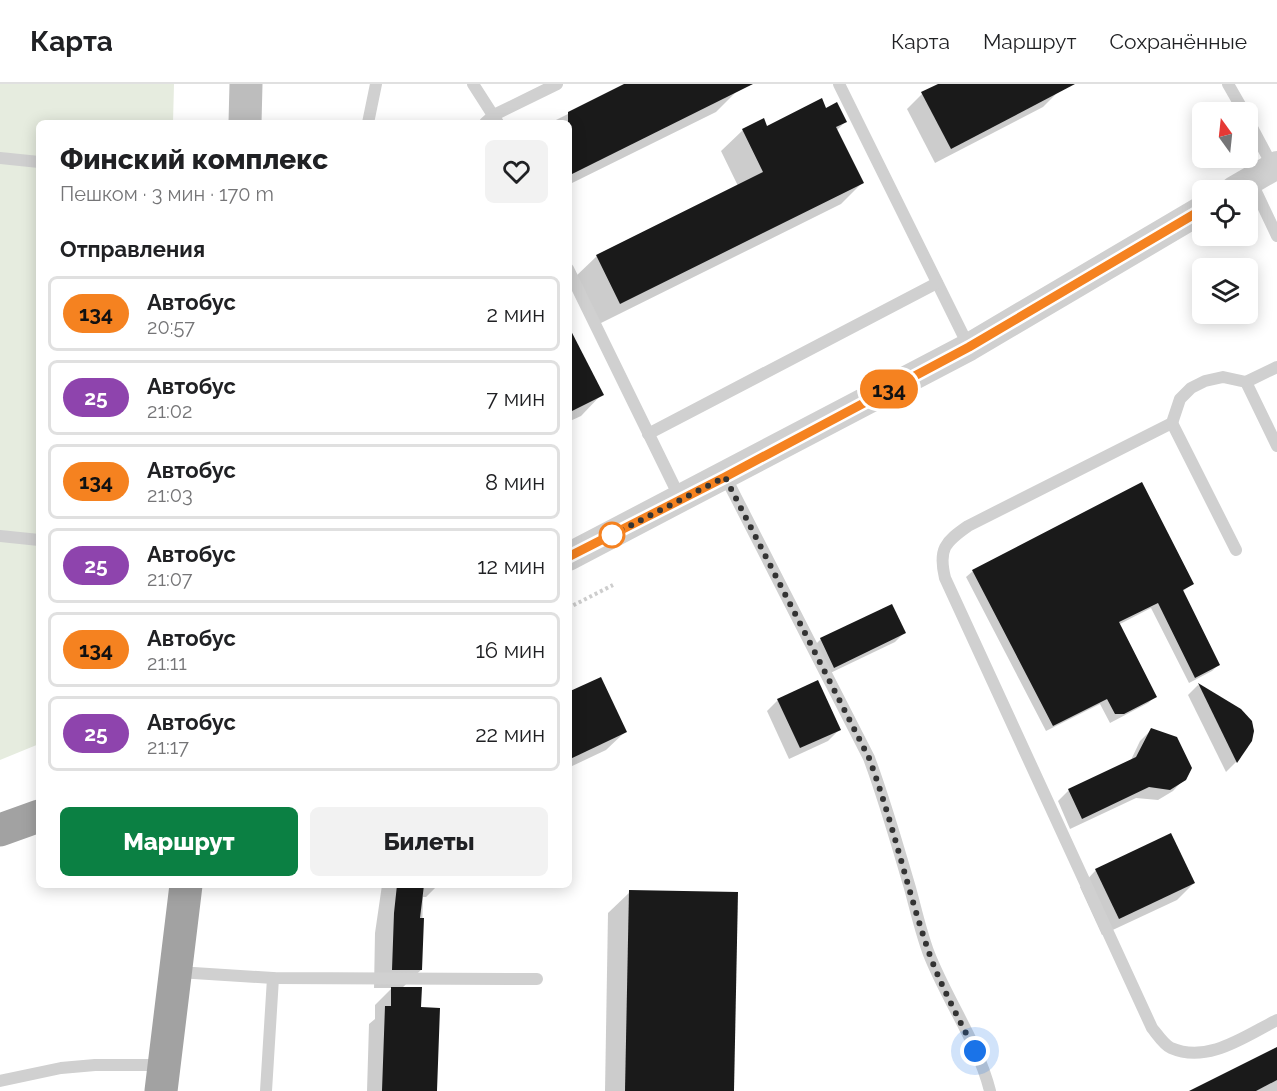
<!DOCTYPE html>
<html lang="ru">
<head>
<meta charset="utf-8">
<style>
	body { margin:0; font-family:Raleway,sans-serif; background:#f2f2f2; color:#202124; height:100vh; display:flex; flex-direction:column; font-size:22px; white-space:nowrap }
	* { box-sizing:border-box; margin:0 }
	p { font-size:20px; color:#757577 }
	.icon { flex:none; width:33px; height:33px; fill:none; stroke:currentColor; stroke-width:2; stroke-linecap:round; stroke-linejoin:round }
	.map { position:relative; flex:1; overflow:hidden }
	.sheet { position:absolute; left:36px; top:36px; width:536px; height:768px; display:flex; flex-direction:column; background:#fff; border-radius:9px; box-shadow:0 3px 15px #0003 }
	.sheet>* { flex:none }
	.badge { padding:0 12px; border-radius:20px; font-size:21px; line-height:39px }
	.needle { width:39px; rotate:345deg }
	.fabs { position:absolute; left:1192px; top:18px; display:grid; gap:12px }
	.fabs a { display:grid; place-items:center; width:66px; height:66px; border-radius:9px; background:#fff; box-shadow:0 3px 15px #0003; font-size:30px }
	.you { position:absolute; width:30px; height:30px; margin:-15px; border:4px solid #fff; border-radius:50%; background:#1a73e8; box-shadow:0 0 0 9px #1a73e833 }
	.map>.badge { position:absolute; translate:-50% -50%; box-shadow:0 0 0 3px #fff }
	h2 { padding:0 24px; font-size:22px; line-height:54px }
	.round { display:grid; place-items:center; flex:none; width:63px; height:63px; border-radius:9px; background:#f2f2f2 }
	.overview { display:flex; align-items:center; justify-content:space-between; height:102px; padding:0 24px }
	h1 { font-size:28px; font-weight:800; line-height:45px }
	.cta { display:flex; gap:12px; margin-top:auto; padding:12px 24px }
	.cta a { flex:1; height:69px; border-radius:9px; background:#0b8043; color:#fff; font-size:24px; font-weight:800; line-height:69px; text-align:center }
	.cta a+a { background:#f2f2f2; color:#202124 }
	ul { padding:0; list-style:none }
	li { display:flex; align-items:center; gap:18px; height:75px; margin:0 12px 9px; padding:0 12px; border:3px solid #e0e0e0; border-radius:9px }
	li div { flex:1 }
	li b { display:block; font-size:22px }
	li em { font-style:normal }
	li .badge { min-width:66px; font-weight:700; text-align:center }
	header { display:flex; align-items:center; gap:36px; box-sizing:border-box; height:84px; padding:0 30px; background:#fff; border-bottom:2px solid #e0e0e0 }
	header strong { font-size:28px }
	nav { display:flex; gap:33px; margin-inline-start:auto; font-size:21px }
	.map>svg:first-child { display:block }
	.green { fill:#e6ecdf }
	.shadow { fill:#0003 }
	.building { fill:#1a1a1a }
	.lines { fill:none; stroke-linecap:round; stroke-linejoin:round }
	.path { stroke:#cdcdcd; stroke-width:4; stroke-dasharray:3 3; stroke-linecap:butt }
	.service { stroke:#d0d0d0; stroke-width:12 }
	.tertiary { stroke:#d0d0d0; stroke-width:28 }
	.secondary { stroke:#bdbdbd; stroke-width:33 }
	.trunk { stroke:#a2a2a2; stroke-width:33 }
	.line-casing { stroke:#fff; stroke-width:14 }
	.line { stroke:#f58220; stroke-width:9 }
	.walk { stroke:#333; stroke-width:6; stroke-dasharray:0 10.8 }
	.stop-dot { fill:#fff; stroke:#f58220; stroke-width:3 }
</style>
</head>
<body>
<header>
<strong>Карта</strong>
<nav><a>Карта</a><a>Маршрут</a><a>Сохранённые</a></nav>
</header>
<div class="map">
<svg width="1277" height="1007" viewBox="0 0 1277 1007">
	<rect width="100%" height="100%" fill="#fff"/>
	<polygon class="green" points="0,0 174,0 173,39 39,39 39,660 0,676"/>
	<g class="shadow">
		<polygon points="628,0 734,0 737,7 716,28 568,101 568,39 550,39"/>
		<polygon points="941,0 1059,0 1058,8 1043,23 935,79 907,25 922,10"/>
		<polygon points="845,38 836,47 862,99 841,120 599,240 575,193 597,172 738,102 721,67 743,46"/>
		<polygon points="568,244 602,310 581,332 568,338"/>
		<polygon points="973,487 1192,500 1182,508 1218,581 1212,587 1189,599 1151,524 1118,541 1155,613 1148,619 1110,639 1100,620 1046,647 966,493"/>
		<polygon points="892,522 904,549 895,558 824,592 811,565 821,555"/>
		<polygon points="1198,601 1245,630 1251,657 1236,678 1226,688 1188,611"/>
		<polygon points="568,610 625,648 606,666 568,684"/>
		<polygon points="778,616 839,646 828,657 789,675 767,627"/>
		<polygon points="1151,646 1184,695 1173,707 1158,716 1136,714 1070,745 1058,717 1069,706 1130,678 1140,657"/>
		<polygon points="1096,786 1194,799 1177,816 1102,851 1080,803"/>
		<polygon points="382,801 438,801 426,813 423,813 421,886 402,904 420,925 435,1007 367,1007 369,940 375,935 375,921 392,904 374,904 375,849"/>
		<polygon points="630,808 733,1007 605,1007 608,829"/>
		<polygon points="1277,965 1277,1007 1193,1007"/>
	</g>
	<g class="building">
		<polygon points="624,0 753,0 568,92 568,28"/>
		<polygon points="938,0 1075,0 951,65 921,8"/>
		<polygon points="822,14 826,24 837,18 847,38 836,43 864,99 620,220 596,171 763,88 742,45 764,34 767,42"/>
		<polygon points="568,241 604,311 568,329"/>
		<polygon points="1142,398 1194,500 1183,506 1220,581 1195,594 1158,519 1119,538 1157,613 1124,630 1115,630 1107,615 1053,642 972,486"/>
		<polygon points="892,520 906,549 834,584 820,554"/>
		<polygon points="601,593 627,648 568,676 568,608"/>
		<polygon points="818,596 841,646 800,664 777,615"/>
		<polygon points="1198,599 1241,625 1252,637 1254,647 1252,657 1237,679"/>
		<polygon points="1151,644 1177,653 1192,684 1186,696 1170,706 1149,703 1082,735 1068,705 1136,673"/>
		<polygon points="1171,749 1195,799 1119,835 1095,785"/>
		<polygon points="397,801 424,801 420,834 424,834 422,886 392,886 394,829"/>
		<polygon points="629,806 738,808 734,1007 625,1007"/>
		<polygon points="391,903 422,903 421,923 440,924 437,1007 382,1007 385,922 391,922"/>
		<polygon points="1277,963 1277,996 1256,1007 1189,1007"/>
	</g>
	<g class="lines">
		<polyline class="path" points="568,524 613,501"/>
		<g class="service">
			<polyline points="473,0 498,39"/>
			<polyline points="839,0 969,263"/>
			<polyline points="1228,0 1244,28"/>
			<polyline points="1248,36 1273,83"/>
			<polyline points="368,39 376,0"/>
			<polyline points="485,39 494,31 557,0"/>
			<polyline points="0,74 39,78"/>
			<polyline points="1251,97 1277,152"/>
			<polyline points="568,185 680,414"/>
			<polyline points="1277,283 1246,298 1277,362"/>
			<path d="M1246,298L1223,293L1205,297L1191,304L1180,315L1172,339L968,442C945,458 938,465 945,494L1152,944C1157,950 1164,961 1171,964C1208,980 1245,952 1277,936"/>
			<polyline points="1172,339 1236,466"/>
			<polyline points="648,350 937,199"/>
			<path d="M725,392L869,674C885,717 897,760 910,804C916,826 921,849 929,870C947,916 978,959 990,1007"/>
			<polyline points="0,452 39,456"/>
			<polyline points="178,888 273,894 537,895"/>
			<polyline points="0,997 61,984 95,981 162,981"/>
			<polyline points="266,1007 273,894"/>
		</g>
		<g class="tertiary">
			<polyline points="1234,106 1277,81"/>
			<polyline points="568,473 969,263 1203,125"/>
		</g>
		<polyline class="secondary" points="245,39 246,0"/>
		<g class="trunk">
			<polyline points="0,746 39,732"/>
			<polyline points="161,1007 186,801"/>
		</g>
	</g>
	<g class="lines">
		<g class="line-casing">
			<polyline id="line" points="568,473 725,393 969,263 1203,125"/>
		</g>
		<use href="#line" class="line"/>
		<path class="walk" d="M612,451L725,393L869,674C892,736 906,800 927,863C939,899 958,933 975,967"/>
	</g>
	<circle class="stop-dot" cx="612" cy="451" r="12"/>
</svg>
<div class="fabs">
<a><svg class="needle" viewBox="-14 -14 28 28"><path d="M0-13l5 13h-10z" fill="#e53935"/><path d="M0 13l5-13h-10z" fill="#757577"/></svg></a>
<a><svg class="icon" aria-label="locate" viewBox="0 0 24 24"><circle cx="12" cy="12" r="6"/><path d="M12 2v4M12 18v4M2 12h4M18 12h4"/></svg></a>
<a><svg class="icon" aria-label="layers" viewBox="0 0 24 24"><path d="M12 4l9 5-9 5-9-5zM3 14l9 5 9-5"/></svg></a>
</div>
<div class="you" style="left:975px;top:967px"></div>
<b class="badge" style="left:889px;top:305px;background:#f58220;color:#111">134</b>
<section class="sheet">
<div class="overview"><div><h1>Финский комплекс</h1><p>Пешком · 3 мин · 170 m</p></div><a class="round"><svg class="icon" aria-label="heart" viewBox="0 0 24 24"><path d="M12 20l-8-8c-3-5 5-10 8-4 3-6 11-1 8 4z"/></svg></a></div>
<h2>Отправления</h2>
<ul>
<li><span class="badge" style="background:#f58220;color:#111">134</span><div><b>Автобус</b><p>20:57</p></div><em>2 мин</em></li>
<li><span class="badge" style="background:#8e44ad;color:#fff">25</span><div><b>Автобус</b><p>21:02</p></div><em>7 мин</em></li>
<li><span class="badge" style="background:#f58220;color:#111">134</span><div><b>Автобус</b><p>21:03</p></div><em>8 мин</em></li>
<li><span class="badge" style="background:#8e44ad;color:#fff">25</span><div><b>Автобус</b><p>21:07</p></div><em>12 мин</em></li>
<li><span class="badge" style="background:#f58220;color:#111">134</span><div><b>Автобус</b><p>21:11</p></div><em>16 мин</em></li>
<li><span class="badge" style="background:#8e44ad;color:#fff">25</span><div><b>Автобус</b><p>21:17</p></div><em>22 мин</em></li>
</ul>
<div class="cta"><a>Маршрут</a><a>Билеты</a></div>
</section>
</div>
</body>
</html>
